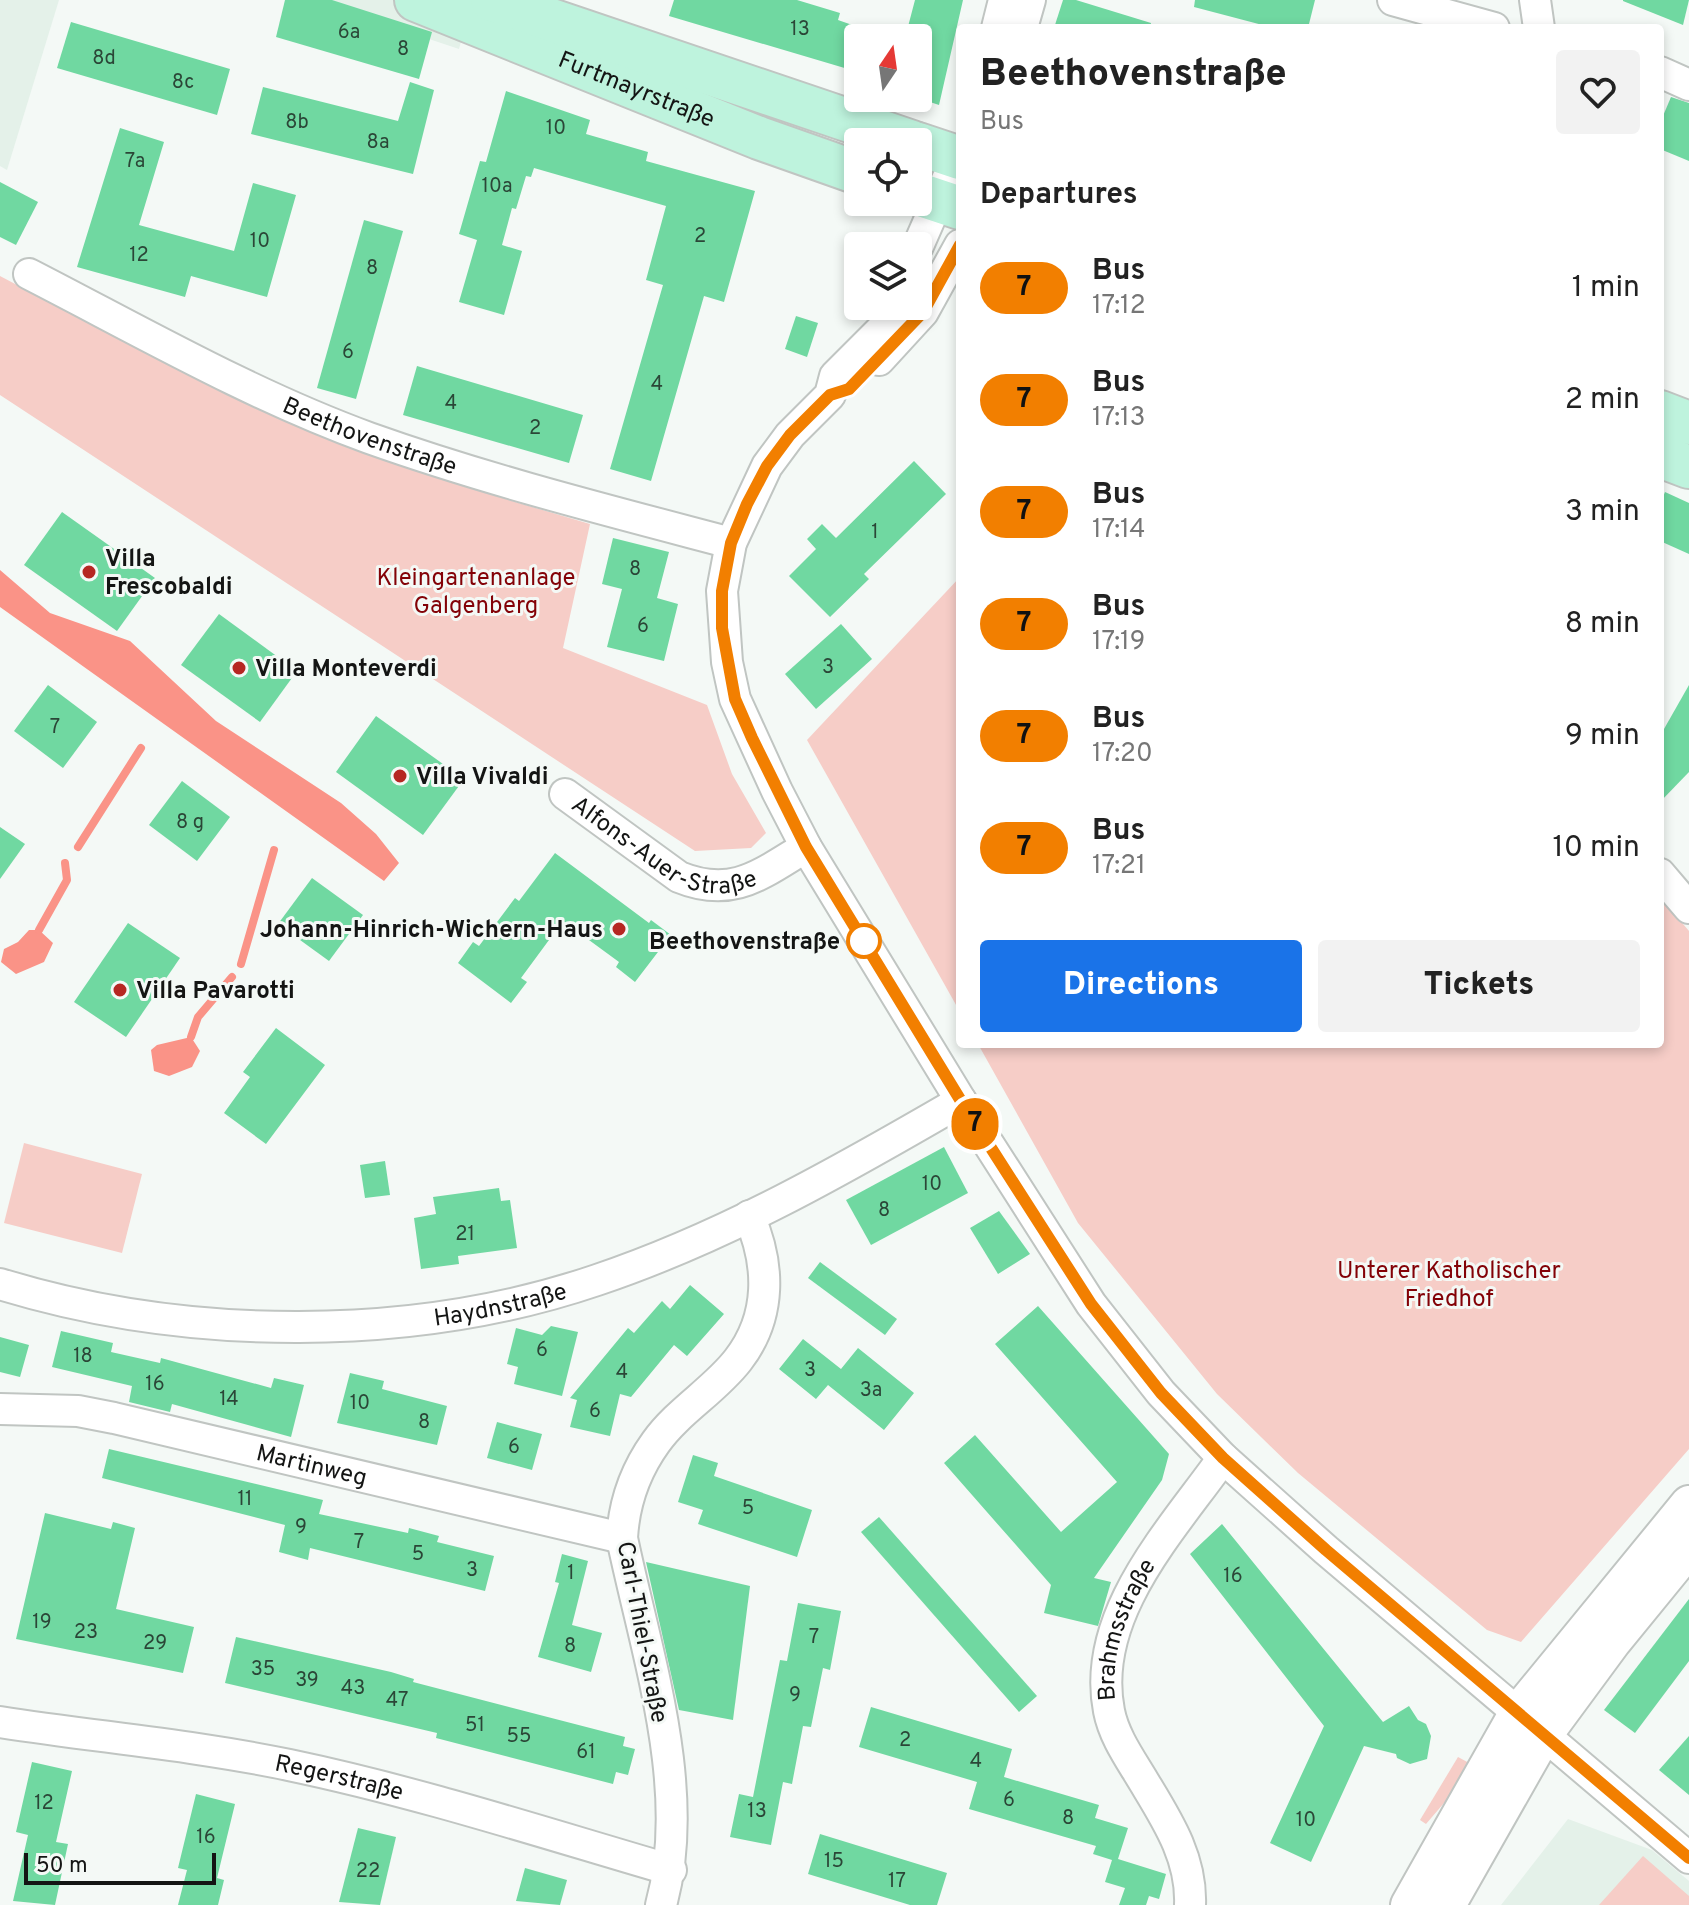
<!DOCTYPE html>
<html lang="en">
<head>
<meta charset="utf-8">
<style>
	body { margin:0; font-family:Overpass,sans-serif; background:#f2f2f2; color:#222; height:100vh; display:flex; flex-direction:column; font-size:30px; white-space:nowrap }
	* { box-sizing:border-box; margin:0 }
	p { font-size:26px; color:#767676 }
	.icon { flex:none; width:44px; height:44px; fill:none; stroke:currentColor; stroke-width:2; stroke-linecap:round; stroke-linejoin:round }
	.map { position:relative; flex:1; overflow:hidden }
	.panel { position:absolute; left:956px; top:24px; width:708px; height:1024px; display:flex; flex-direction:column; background:#fff; border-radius:8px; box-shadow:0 4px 12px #0003 }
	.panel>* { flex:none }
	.badge { padding:0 16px; border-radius:26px; font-size:28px; line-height:52px }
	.needle { width:52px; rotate:13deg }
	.fabs { position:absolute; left:844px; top:24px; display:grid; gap:16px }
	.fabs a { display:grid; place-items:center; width:88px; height:88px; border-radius:8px; background:#fff; box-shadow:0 4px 12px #0003; font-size:40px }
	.scale { position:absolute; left:24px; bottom:20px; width:192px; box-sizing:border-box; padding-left:8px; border:4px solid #141514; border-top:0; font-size:22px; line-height:28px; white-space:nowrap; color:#141514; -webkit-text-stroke:6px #f4f9f6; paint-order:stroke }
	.map>.badge { position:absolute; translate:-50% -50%; box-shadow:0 0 0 4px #fff }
	h2 { padding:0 24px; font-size:30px; line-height:72px }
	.round { display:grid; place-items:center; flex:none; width:84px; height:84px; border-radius:8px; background:#f2f2f2 }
	.head { display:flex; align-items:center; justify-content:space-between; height:136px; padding:0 24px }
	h1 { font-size:38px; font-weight:800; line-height:60px }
	.primary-button { display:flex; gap:16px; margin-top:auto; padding:16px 24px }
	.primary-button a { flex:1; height:92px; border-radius:8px; background:#1a73e8; color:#fff; font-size:32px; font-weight:800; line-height:92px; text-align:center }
	.primary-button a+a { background:#f2f2f2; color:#222 }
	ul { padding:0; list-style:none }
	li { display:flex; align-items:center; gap:24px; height:112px; padding:0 24px }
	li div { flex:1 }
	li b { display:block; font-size:30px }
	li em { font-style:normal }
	li .badge { min-width:88px; font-weight:700; text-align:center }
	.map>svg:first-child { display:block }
	.built { fill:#e4f1e9 }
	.green { fill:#f6cdc7 }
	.water { fill:#fa9387 }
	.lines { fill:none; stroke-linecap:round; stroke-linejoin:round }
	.stream { stroke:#fa9387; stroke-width:8 }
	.building { fill:#70d8a1 }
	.minor-casing { stroke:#c0c5c2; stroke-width:34 }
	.tertiary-casing { stroke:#c0c5c2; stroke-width:40 }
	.secondary-casing { stroke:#c0c5c2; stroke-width:46 }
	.minor { stroke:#fff; stroke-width:30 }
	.tertiary { stroke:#fff; stroke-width:36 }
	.secondary { stroke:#bef3dd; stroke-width:42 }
	.line-casing { stroke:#fff; stroke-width:18 }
	.line { stroke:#f27f00; stroke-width:12 }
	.poi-dot { fill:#b62722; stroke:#f4f9f6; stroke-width:3 }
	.stop-dot { fill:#fff; stroke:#f27f00; stroke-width:4 }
	.labels { text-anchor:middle; stroke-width:6; stroke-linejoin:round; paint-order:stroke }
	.number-label { font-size:20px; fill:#2b4637 }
	.street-label { font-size:24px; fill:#141514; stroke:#f4f9f6 }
	.poi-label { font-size:24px; font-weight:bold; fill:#141514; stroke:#f4f9f6; text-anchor:start }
	.park-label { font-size:24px; fill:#830207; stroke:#f4f9f6 }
	.stop-label { font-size:24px; font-weight:bold; fill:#141514; stroke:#f4f9f6; text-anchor:end }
</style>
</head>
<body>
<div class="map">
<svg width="1689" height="1905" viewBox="0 0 1689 1905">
	<rect width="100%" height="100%" fill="#f4f9f6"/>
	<g class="built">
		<polygon points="0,0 59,0 7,170 0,166"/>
		<polygon points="312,0 472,0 459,49"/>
		<polygon points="1568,1819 1652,1850 1689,1881 1689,1905 1501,1905"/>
	</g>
	<g class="green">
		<path d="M0,276C99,328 197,383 300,427C394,467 492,495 590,524L563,648L707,705L732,774L766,833L751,848L695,851L0,395Z"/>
		<polygon points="960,577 960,1012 807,740"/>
		<polygon points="1660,897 1689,931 1689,1449 1521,1642 1487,1630 1298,1473 1217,1394 1078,1223 978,1044 1660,1044"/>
		<polygon points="24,1143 142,1174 122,1253 4,1223"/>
		<polygon points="1458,1757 1471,1764 1456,1789 1426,1824 1420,1820"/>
		<polygon points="1643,1856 1689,1896 1689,1905 1599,1905"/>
	</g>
	<g class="water">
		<polygon points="0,570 50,613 130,641 216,721 341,803 376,834 399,863 384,881 0,607"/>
		<polygon points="29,930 39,930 53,943 44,962 16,974 1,962 4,949 18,942"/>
		<polygon points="191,1037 200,1051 192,1067 169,1076 154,1071 151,1050 157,1045"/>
	</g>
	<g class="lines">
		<g class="stream">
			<polyline points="78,847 141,748"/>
			<polyline points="39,930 67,880 65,863"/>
			<polyline points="241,964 274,850"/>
			<polyline points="191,1037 198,1017 232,977"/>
		</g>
	</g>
	<g class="building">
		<polygon points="285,0 332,0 432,32 419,79 276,37"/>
		<polygon points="674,0 797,0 840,13 838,20 858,27 858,72 669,16"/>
		<polygon points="915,0 963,0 939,105 918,98 918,38 905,38"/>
		<polygon points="1063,0 1076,0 1151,23 1150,28 1054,28"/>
		<polygon points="1195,0 1315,0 1308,28 1274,28 1194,7"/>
		<polygon points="1689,0 1683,25 1623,1 1623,0"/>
		<polygon points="71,22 230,69 217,115 57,68"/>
		<polygon points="410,82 434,90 413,174 251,134 263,87 398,121"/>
		<polygon points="506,91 590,120 586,134 648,152 646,161 755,191 724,302 704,296 651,481 610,469 663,285 646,280 666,206 534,168 531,177 526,176 516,209 512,208 502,245 522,251 504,315 459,302 477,240 459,234 480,161 486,162"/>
		<polygon points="1671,97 1689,103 1689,161 1660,149 1660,123"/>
		<polygon points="120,128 164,142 139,225 234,251 253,183 296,195 267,297 191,276 185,297 77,267"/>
		<polygon points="0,182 38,202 16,245 0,237"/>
		<polygon points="364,220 403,231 356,399 317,388"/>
		<polygon points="796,316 818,323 807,357 785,349"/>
		<polygon points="417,366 583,415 569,463 403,415"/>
		<polygon points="914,461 946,494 864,574 869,579 830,617 789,576 816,549 807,539 822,524 836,538"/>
		<polygon points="1665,492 1689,503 1689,554 1660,541 1660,504"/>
		<polygon points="62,512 155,578 117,631 24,565"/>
		<polygon points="613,538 669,552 657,598 678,604 664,661 607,647 622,589 602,584"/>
		<polygon points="219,614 297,671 260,722 181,665"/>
		<polygon points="841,624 872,659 816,709 785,674"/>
		<polygon points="48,685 97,722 63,768 14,731"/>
		<polygon points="1689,685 1689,772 1660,802 1660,736"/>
		<polygon points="376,716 464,779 423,835 336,772"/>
		<polygon points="182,781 230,817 197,861 149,825"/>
		<polygon points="0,827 25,844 0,879"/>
		<polygon points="555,853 649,923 651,920 671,935 635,982 616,967 619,962 563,921 521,978 527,982 511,1003 458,963 473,942 479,946 515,898 519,901"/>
		<polygon points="312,878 363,915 329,961 278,924"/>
		<polygon points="128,923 180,958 126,1037 74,1002"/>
		<polygon points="276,1028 325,1065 266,1144 224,1113 250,1077 243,1072"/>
		<polygon points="944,1147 968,1193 871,1245 846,1200"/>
		<polygon points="385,1161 390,1195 365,1198 360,1165"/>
		<polygon points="499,1188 501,1201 510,1200 517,1248 458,1256 459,1264 421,1269 414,1218 436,1214 433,1197"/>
		<polygon points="999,1211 1030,1254 998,1274 970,1228"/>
		<polygon points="820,1262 897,1319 885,1335 808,1278"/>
		<polygon points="690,1285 724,1314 687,1356 674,1345 631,1397 620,1394 610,1436 570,1427 577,1400 570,1398 628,1328 634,1333 662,1301 670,1309"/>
		<polygon points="1038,1306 1169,1454 1162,1480 1094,1578 1111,1582 1098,1626 1044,1613 1051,1585 944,1463 975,1435 1061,1532 1117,1482 995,1344"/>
		<polygon points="551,1326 578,1332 562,1396 514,1384 518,1367 507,1364 516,1328 542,1335"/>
		<polygon points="61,1331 113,1343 111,1352 160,1363 161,1358 271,1388 274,1378 304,1385 291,1437 172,1404 170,1412 129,1402 132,1386 52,1367"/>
		<polygon points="0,1337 29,1345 20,1377 0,1372"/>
		<polygon points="803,1339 841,1369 858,1348 914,1393 884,1430 828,1385 816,1399 779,1369"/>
		<polygon points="350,1373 384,1381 382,1389 447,1406 437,1445 337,1423"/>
		<polygon points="497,1422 542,1434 532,1470 487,1458"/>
		<polygon points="109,1449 323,1500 319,1514 408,1533 409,1528 439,1536 437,1542 494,1556 485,1591 310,1548 308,1560 279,1552 285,1525 102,1478"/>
		<polygon points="693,1455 718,1463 714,1476 812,1510 797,1557 698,1524 703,1510 678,1502"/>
		<polygon points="45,1513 111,1529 113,1522 135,1528 116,1609 194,1627 183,1673 16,1639"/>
		<polygon points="879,1517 1037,1696 1019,1712 861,1532"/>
		<polygon points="1222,1524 1383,1722 1409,1706 1418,1720 1426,1724 1431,1736 1427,1759 1410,1764 1397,1758 1396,1754 1364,1746 1311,1862 1270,1843 1324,1726 1190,1554"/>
		<polygon points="562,1554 588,1561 572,1625 602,1633 591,1672 538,1657 559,1583 555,1582"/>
		<polygon points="646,1562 750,1586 733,1720 679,1710"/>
		<polygon points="1689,1599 1689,1661 1635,1733 1604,1710"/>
		<polygon points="798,1603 841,1611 830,1670 823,1668 811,1727 803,1726 792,1784 783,1782 771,1845 730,1837 739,1794 753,1797 780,1660 787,1661"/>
		<polygon points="236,1637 391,1672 414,1679 413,1682 625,1737 623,1746 635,1749 628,1775 616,1772 613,1784 436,1738 437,1733 225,1683"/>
		<polygon points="871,1707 1012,1749 1004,1777 1099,1805 1095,1818 1128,1828 1118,1859 1166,1874 1159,1899 1149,1896 1146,1905 1119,1905 1125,1888 1105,1882 1112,1860 1093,1854 1096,1846 969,1809 977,1782 859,1747"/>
		<polygon points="1689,1736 1689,1795 1659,1770"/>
		<polygon points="32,1762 72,1771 56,1842 68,1844 55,1905 13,1901 28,1835 16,1832"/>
		<polygon points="196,1794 235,1804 217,1878 224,1880 218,1905 178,1905 187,1870 178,1868"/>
		<polygon points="358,1828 396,1837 380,1905 339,1902"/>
		<polygon points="820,1834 947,1873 937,1905 910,1905 808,1874"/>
		<polygon points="525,1868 567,1880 560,1905 516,1901"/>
	</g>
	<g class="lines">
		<g class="minor-casing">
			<g id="minor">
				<polyline points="1393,0 1494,28"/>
				<polyline points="1535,0 1539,28"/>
				<polyline points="997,28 1004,0"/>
				<polyline points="1022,28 1030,0"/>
				<polyline points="1660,72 1689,85"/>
				<polyline points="918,246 960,150"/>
				<path id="s1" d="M29,274C140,331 251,395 369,438C487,480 610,511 731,543"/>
				<polyline points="897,306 884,327 835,376 830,395 790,435 767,466 731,543 722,591 727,662 735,699 777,791 806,847 961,1101 1091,1304 1161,1393 1223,1458 1326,1550 1689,1858"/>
				<polyline points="879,360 923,312 960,245"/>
				<path id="s2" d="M565,794L679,877C733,899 761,874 806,847"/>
				<polyline points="1660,874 1689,908"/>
				<path id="s3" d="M0,1284C186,1341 412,1343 597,1280C725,1237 844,1169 961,1101"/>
				<path id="s4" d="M0,1409L78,1411L114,1418L622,1538"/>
				<path id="s5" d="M0,1722C96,1737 194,1745 289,1765C418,1792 544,1833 671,1870"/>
				<path d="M661,1905C693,1790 646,1653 622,1538C624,1503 635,1471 656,1442C678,1411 715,1390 738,1360C772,1316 770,1264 749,1216"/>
				<path id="s6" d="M1190,1905C1192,1858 1167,1820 1144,1782C1131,1760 1114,1737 1109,1711C1090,1615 1172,1530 1223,1458"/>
			</g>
		</g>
		<g class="tertiary-casing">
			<g id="tertiary">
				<polyline points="1409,1905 1517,1714 1689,1504"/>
				<polyline points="1447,1905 1543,1736 1613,1641 1689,1548"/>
			</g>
		</g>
		<g class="secondary-casing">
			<g id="secondary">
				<path id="s7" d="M416,0L759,138L858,173"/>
				<polyline points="492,0 912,142"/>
				<polyline points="918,144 960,158"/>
				<polyline points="918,194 960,208"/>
				<polyline points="1660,412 1689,423"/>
				<polyline points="1660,456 1689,467"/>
			</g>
		</g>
		<use href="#minor" class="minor"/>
		<use href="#tertiary" class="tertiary"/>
		<use href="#secondary" class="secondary"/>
	</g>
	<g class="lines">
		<g class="line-casing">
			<polyline id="line" points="960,245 923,312 849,389 830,395 790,435 767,466 747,504 731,543 722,591 722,628 735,699 752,738 806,847 961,1101 1091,1304 1161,1393 1223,1458 1326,1550 1689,1858"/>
		</g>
		<use href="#line" class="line"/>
	</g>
	<g class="poi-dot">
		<circle cx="89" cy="572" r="8"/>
		<circle cx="239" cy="668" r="8"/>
		<circle cx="400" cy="776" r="8"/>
		<circle cx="619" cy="929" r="8"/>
		<circle cx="120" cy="990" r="8"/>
	</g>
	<circle class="stop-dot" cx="864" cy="941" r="16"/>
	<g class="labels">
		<g class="number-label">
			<text x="800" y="35">13</text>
			<text x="349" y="38">6a</text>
			<text x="403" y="55">8</text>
			<text x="104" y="64">8d</text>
			<text x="183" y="88">8c</text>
			<text x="297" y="128">8b</text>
			<text x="556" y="134">10</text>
			<text x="378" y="148">8a</text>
			<text x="135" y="167">7a</text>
			<text x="497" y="192">10a</text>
			<text x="700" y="242">2</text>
			<text x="260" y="247">10</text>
			<text x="139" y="261">12</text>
			<text x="372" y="274">8</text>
			<text x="348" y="358">6</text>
			<text x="657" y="390">4</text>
			<text x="451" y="409">4</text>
			<text x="535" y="434">2</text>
			<text x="875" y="538">1</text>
			<text x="635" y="575">8</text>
			<text x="643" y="632">6</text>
			<text x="828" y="673">3</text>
			<text x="55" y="733">7</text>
			<text x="190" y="828">8 g</text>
			<text x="932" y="1190">10</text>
			<text x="884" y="1216">8</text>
			<text x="465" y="1240">21</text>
			<text x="542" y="1356">6</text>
			<text x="83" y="1362">18</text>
			<text x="810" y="1376">3</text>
			<text x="622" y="1378">4</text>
			<text x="155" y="1390">16</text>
			<text x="871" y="1396">3a</text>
			<text x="229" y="1405">14</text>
			<text x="360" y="1409">10</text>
			<text x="595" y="1417">6</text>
			<text x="424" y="1428">8</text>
			<text x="514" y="1453">6</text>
			<text x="245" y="1505">11</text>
			<text x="748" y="1514">5</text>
			<text x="301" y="1533">9</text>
			<text x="359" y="1548">7</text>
			<text x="418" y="1560">5</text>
			<text x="472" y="1576">3</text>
			<text x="571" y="1579">1</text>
			<text x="1233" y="1582">16</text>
			<text x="42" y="1628">19</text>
			<text x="86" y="1638">23</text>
			<text x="814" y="1643">7</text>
			<text x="155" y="1649">29</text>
			<text x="570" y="1652">8</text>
			<text x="263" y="1675">35</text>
			<text x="307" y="1686">39</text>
			<text x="353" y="1694">43</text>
			<text x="795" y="1701">9</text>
			<text x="397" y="1706">47</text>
			<text x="475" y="1731">51</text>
			<text x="519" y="1742">55</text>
			<text x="905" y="1746">2</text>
			<text x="586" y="1758">61</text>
			<text x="976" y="1767">4</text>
			<text x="1009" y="1806">6</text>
			<text x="44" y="1809">12</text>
			<text x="757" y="1817">13</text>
			<text x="1068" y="1824">8</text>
			<text x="1306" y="1826">10</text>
			<text x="206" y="1843">16</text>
			<text x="834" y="1867">15</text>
			<text x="368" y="1877">22</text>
			<text x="897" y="1887">17</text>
		</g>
		<g class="street-label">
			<text dy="8" stroke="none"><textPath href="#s7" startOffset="238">Furtmayrstraße</textPath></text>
			<text dy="8" stroke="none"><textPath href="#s1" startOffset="378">Beethovenstraße</textPath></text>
			<text dy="8" stroke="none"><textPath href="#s2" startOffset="116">Alfons-Auer-Straße</textPath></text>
			<text dy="8" stroke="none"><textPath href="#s3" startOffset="506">Haydnstraße</textPath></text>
			<text dy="8" stroke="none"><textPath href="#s4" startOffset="318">Martinweg</textPath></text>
			<text transform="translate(643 1632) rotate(79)" y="8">Carl-Thiel-Straße</text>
			<text dy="8" stroke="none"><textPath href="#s6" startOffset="298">Brahmsstraße</textPath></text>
			<text dy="8" stroke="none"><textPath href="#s5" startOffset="344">Regerstraße</textPath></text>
		</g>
		<g class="poi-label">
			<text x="105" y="566">Villa<tspan x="105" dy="28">Frescobaldi</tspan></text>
			<text x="255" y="676">Villa Monteverdi</text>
			<text x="416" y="784">Villa Vivaldi</text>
			<text x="603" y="937" text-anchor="end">Johann-Hinrich-Wichern-Haus</text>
			<text x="136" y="998">Villa Pavarotti</text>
		</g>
		<g class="park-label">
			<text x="476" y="585">Kleingartenanlage<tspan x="476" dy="28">Galgenberg</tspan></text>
			<text x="1449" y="1278">Unterer Katholischer<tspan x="1449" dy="28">Friedhof</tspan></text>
		</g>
		<g class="stop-label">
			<text x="840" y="949">Beethovenstraße</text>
		</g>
	</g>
</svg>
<div class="fabs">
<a><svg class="needle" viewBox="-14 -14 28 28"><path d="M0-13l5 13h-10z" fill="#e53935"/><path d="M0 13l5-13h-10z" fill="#767676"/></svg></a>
<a><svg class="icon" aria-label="locate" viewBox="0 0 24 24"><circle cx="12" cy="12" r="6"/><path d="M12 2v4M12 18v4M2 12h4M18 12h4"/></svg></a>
<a><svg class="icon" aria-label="layers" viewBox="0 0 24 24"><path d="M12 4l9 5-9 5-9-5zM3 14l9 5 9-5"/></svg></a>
</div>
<div class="scale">50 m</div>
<b class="badge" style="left:975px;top:1124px;background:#f27f00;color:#111">7</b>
<section class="panel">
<div class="head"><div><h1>Beethovenstraße</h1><p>Bus</p></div><a class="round"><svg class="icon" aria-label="heart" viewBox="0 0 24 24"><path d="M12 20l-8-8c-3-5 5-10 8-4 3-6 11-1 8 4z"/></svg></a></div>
<h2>Departures</h2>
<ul>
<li><span class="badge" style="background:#f27f00;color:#111">7</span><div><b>Bus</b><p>17:12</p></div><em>1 min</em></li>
<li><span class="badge" style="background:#f27f00;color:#111">7</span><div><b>Bus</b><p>17:13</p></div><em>2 min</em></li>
<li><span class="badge" style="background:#f27f00;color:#111">7</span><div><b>Bus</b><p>17:14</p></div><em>3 min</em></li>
<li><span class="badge" style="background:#f27f00;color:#111">7</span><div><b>Bus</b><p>17:19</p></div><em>8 min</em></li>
<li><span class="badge" style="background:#f27f00;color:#111">7</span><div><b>Bus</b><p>17:20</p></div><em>9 min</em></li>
<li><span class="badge" style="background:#f27f00;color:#111">7</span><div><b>Bus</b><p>17:21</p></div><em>10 min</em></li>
</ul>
<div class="primary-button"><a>Directions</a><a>Tickets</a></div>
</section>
</div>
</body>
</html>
